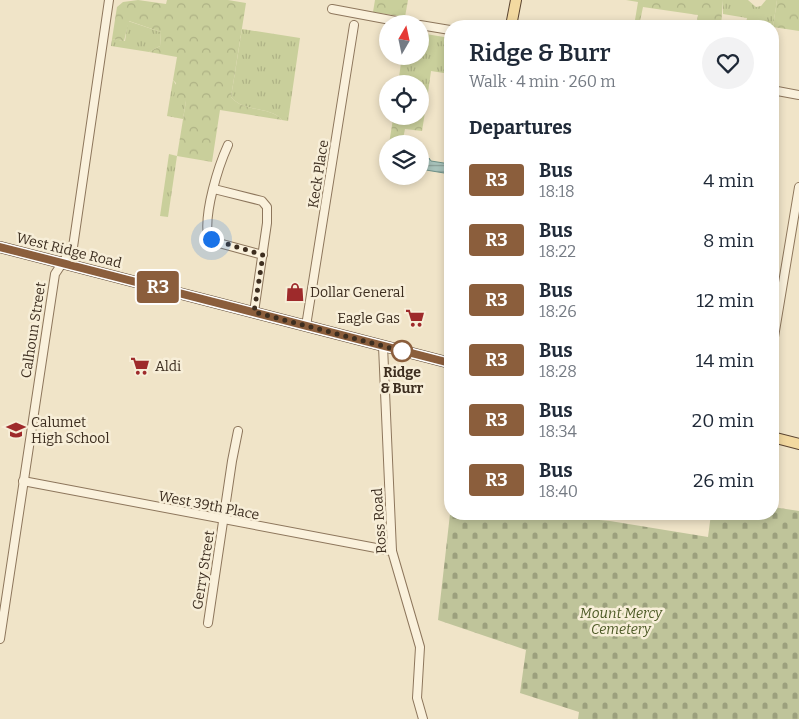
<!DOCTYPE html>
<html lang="en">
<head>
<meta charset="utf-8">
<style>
	body { margin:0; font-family:Bitter,serif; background:#f2f2f3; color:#1f2937; height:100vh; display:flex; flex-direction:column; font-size:19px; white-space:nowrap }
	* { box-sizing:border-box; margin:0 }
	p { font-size:16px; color:#747a83 }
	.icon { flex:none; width:28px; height:28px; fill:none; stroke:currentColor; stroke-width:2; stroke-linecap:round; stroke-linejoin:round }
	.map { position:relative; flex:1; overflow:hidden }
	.sheet { position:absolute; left:444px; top:20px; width:335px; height:500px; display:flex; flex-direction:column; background:#fff; border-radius:20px; box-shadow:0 2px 8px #0003 }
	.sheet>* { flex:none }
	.badge { padding:0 10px; border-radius:4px; font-size:18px; line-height:32px }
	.needle { width:32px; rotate:9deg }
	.fabs { position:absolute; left:379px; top:15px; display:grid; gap:10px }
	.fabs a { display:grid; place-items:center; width:50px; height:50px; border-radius:50%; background:#fff; box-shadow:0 2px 8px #0003; font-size:25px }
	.you { position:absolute; width:25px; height:25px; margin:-12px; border:4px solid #fff; border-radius:50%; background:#1a73e8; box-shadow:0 0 0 8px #1a73e833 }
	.map>.badge { position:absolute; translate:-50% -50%; box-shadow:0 0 0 2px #fff }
	h2 { padding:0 25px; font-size:19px; line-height:45px }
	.round { display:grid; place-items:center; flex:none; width:52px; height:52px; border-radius:26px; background:#f2f2f3 }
	.head { display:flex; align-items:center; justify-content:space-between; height:85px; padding:0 25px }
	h1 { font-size:24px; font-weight:600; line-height:38px }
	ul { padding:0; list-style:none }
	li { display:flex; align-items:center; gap:15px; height:60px; padding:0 25px }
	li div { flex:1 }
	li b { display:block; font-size:19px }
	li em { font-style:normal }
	li .badge { min-width:55px; font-weight:700; text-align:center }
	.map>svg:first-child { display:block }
	.grass { fill:url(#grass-tufts) }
	.forest { fill:url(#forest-crowns) }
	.cemetery { fill:url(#cemetery-stones) }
	.water { fill:url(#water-rules); stroke:#6f938a }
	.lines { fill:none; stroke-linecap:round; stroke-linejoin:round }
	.minor-casing { stroke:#8d765c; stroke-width:10 }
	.major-casing { stroke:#5b4430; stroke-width:12 }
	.minor { stroke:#faf1dc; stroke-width:8 }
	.major { stroke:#f3d9a0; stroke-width:10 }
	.line-casing { stroke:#fff; stroke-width:11 }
	.line { stroke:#8b5e3c; stroke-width:8 }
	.walk { stroke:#3d2e20; stroke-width:5; stroke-dasharray:0 9 }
	.stop-dot { fill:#fff; stroke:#8b5e3c; stroke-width:2.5 }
	.labels { text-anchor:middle; stroke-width:5; stroke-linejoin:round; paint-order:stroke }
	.street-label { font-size:14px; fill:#3d2e20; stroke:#f7eed8 }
	.poi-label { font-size:14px; fill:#3d2e20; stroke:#f7eed8; text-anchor:start }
	.stop-label { font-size:14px; font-weight:bold; fill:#3d2e20; stroke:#f7eed8 }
	.park-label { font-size:14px; font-style:italic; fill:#4d5a26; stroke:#f7eed8 }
</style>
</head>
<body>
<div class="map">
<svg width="799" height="719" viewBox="0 0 799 719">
	<defs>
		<pattern id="grass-tufts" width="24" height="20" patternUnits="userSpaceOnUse" patternTransform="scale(1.25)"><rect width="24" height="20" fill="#c9cf9b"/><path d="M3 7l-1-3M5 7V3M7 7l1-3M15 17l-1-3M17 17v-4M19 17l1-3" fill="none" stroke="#aeb285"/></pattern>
		<pattern id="forest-crowns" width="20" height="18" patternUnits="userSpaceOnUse" patternTransform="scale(1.25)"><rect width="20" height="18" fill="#c9cf9b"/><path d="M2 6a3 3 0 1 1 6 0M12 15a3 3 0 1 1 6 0" fill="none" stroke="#aeb285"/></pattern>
		<pattern id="cemetery-stones" width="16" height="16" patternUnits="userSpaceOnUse" patternTransform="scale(1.25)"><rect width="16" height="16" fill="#bfc49a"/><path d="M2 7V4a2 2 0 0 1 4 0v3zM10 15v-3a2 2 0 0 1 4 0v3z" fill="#9ca07d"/></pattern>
		<pattern id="water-rules" width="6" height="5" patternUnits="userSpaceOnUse" patternTransform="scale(1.25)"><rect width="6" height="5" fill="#a9c4bc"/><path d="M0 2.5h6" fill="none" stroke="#8ba098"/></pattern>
	</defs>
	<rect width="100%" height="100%" fill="#f0e4c8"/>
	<g class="grass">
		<polygon points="723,0 748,0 756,7 761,6 766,0 777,0 773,27 746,23 747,18 723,14"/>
		<polygon points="128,21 161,32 160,46 149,52 111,46 112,39 125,41"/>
		<path d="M242,29L300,38L288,121L282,120C271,106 244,113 231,97Z"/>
		<polygon points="420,33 450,38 450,74 431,71 427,100 420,98 420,84 398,84 402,56 420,56"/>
		<polygon points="173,80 186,101 183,119 167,116"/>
		<polygon points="169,154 177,156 168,217 160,216"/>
	</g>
	<g class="forest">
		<path d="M138,0L166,4L167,0H228L246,3L231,97C244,113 271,106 282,120L220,110L212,162L177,156L186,101L174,98L176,83L173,80L177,57L149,52L160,46L161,32L129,21L124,41L112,39L117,7L123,2Z"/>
		<polygon points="375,0 408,0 405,17 373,12"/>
		<polygon points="626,0 723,0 721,26 696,26 698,15 643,7 639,26 634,26 638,2"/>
		<polygon points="777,0 799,0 799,31 773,27"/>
		<polygon points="420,98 427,100 422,131 405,129 402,144 389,144 393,119 420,116"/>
	</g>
	<polygon class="cemetery" points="773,507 799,511 799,719 578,719 579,712 520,693 526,650 438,620 450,514 535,514 610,521 708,537 711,514 772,514"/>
	<polygon class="water" points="429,158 431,161 450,164 450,174 420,169 420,159 428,160"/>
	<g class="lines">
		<g class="minor-casing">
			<g id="minor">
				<polyline points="332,9 412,24"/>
				<polyline points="420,25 450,30"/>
				<polyline points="772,90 799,95"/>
				<path d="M228,145C218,167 204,212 208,236L215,242L263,255"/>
				<polyline points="214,189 262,201 267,207 267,223 254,312"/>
				<polyline points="306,326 354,25"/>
				<polyline points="383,346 392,551 420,647 417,698 423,719"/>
				<polyline points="772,349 799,187"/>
				<polyline points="23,481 392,551"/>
				<polyline points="208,623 232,461 238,431"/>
				<polyline points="0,639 55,274 73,247 109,0"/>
			</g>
		</g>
		<g class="major-casing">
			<g id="major">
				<polyline points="511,26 516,0"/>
				<polyline points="0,247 450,363"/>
				<polyline points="772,437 799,444"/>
			</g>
		</g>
		<use href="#minor" class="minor"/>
		<use href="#major" class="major"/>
	</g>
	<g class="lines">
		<g class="line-casing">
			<polyline id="line" points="0,247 450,363"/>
		</g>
		<use href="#line" class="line"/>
		<polyline class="walk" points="211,239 263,255 254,312 402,351"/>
	</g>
	<defs>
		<g id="shop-bare" transform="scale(1.5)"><path d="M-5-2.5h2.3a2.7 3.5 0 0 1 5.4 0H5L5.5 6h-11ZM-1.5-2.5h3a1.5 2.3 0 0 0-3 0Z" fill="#9e2a2b" stroke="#f7eed8" stroke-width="2.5" paint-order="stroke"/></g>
		<g id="supermarket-bare" transform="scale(1.5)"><path d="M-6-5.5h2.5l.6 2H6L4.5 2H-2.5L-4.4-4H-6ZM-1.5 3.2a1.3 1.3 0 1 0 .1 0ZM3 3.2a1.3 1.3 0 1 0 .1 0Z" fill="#9e2a2b" stroke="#f7eed8" stroke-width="2.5" paint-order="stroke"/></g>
		<g id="school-bare" transform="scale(1.5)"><path d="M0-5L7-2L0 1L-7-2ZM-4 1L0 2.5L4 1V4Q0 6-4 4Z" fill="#9e2a2b" stroke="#f7eed8" stroke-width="2.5" paint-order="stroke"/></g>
	</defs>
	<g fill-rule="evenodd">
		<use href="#shop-bare" x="295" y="292"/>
		<use href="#supermarket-bare" x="415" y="318"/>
		<use href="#supermarket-bare" x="140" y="366"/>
		<use href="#school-bare" x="16" y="430"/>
	</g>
	<circle class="stop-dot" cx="402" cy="351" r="10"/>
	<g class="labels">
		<g class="street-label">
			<text transform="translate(318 174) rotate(-81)" y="5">Keck Place</text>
			<text transform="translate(69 250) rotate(14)" y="5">West Ridge Road</text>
			<text transform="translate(33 330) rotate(-81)" y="5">Calhoun Street</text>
			<text transform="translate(209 505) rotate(11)" y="5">West 39th Place</text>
			<text transform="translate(379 521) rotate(-94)" y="5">Ross Road</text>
			<text transform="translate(203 570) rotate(-81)" y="5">Gerry Street</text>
		</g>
		<g class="poi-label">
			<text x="310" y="297">Dollar General</text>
			<text x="400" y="323" text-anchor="end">Eagle Gas</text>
			<text x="155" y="371">Aldi</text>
			<text x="31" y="427">Calumet<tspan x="31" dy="16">High School</tspan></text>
		</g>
		<g class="stop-label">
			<text x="402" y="377">Ridge<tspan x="402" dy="16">&amp; Burr</tspan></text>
		</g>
		<g class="park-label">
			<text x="621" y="618">Mount Mercy<tspan x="621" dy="16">Cemetery</tspan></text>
		</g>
	</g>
</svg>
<div class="fabs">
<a><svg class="needle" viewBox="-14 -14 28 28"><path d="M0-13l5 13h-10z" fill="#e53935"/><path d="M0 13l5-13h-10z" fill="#747a83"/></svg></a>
<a><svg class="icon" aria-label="locate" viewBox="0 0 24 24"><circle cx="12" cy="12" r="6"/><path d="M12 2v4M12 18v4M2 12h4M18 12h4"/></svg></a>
<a><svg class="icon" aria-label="layers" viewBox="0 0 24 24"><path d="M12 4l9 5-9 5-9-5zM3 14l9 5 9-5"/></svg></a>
</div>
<div class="you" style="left:211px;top:239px"></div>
<b class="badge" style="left:158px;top:287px;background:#8b5e3c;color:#fff">R3</b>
<section class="sheet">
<div class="head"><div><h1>Ridge &amp; Burr</h1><p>Walk · 4 min · 260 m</p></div><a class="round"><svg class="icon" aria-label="heart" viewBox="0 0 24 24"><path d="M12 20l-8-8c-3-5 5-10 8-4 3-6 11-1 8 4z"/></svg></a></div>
<h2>Departures</h2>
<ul>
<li><span class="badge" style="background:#8b5e3c;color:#fff">R3</span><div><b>Bus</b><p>18:18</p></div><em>4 min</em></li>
<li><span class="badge" style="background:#8b5e3c;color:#fff">R3</span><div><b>Bus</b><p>18:22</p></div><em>8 min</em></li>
<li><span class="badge" style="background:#8b5e3c;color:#fff">R3</span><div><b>Bus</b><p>18:26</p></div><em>12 min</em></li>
<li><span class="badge" style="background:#8b5e3c;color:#fff">R3</span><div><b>Bus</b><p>18:28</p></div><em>14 min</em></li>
<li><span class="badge" style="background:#8b5e3c;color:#fff">R3</span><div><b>Bus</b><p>18:34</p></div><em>20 min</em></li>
<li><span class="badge" style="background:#8b5e3c;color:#fff">R3</span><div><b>Bus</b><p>18:40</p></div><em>26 min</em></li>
</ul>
</section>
</div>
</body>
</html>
